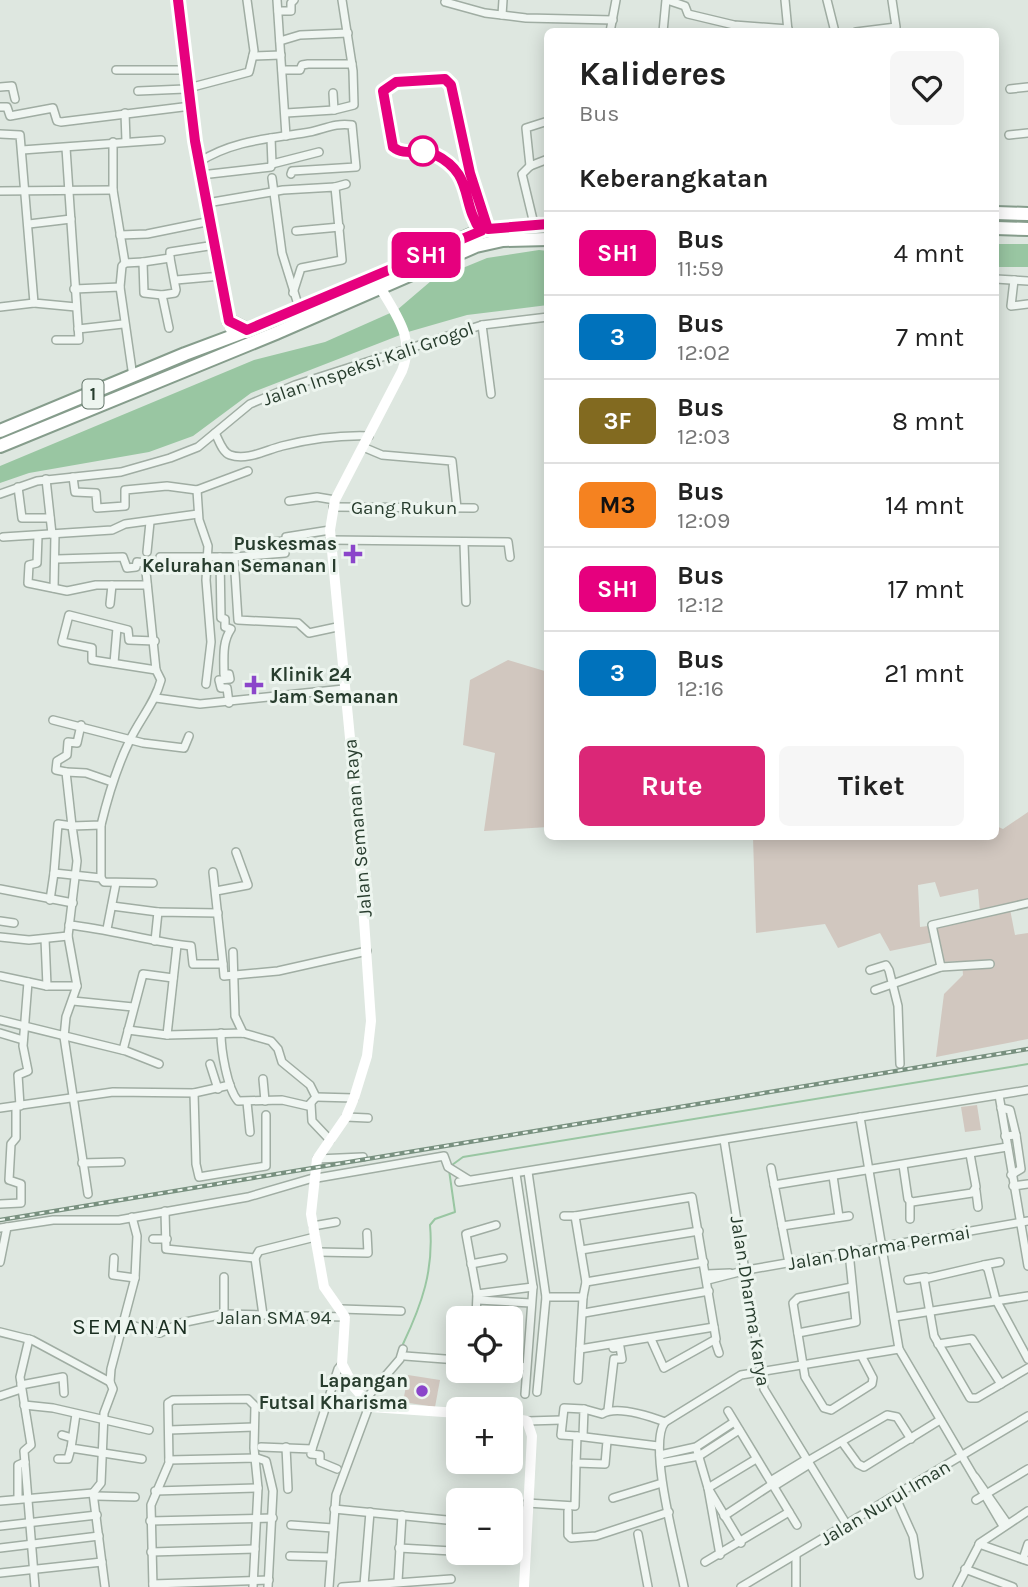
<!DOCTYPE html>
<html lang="id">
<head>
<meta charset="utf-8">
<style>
	body { margin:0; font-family:Karla,sans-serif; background:#f6f6f6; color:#222; height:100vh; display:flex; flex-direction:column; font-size:26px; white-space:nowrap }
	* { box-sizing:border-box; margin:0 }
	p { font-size:23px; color:#767676 }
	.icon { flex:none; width:38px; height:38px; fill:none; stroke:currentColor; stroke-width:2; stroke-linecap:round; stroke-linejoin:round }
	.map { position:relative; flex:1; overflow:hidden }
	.sheet { position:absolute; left:544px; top:28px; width:455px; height:812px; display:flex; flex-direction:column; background:#fff; border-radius:10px; box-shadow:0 4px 18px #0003 }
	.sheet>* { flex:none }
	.badge { padding:0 14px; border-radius:10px; font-size:24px; line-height:46px }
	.buttons { position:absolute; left:446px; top:1306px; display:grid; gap:14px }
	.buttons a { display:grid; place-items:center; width:77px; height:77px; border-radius:10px; background:#fff; box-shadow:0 4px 18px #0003; font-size:35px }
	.map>.badge { position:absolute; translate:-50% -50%; box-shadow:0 0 0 4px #fff }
	h2 { padding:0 35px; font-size:26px; line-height:63px }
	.round { display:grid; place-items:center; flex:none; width:74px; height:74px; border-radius:10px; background:#f6f6f6 }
	.headline { display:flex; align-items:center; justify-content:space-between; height:119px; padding:0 35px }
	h1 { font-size:33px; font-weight:700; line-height:52px }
	.button { display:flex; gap:14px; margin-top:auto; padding:14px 35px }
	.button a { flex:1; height:80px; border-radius:10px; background:#db2777; color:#fff; font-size:28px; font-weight:700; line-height:80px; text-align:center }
	.button a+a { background:#f6f6f6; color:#222 }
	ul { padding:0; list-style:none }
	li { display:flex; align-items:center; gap:21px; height:84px; padding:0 35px; border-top:2px solid #e0e0e0 }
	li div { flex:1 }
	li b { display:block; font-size:26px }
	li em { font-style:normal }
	li .badge { min-width:77px; font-weight:700; text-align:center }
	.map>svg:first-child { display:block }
	.green { fill:#d1c7bf; fill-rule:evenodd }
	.water { fill:#99c6a2 }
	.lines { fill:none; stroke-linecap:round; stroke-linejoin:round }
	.stream { stroke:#99c6a2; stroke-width:2 }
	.street-casing { stroke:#a0ada3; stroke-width:10 }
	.highway-casing { stroke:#869d8c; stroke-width:16 }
	.street { stroke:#f0f6f2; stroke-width:7 }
	.secondary { stroke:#fff; stroke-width:10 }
	.highway { stroke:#fff; stroke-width:12 }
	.rail-casing { stroke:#78907f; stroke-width:4.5 }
	.rail { stroke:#edf5ef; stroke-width:2; stroke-dasharray:5; stroke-linecap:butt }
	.line-casing { stroke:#fff; stroke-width:16 }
	.line { stroke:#e6007e; stroke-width:10 }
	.stop-dot { fill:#fff; stroke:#e6007e; stroke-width:3.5 }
	.poi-dot { fill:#8b45ca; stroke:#edf5ef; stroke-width:2.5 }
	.labels { text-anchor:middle; stroke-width:6; stroke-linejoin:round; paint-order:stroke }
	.shield { fill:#edf5ef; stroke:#637468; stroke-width:2 }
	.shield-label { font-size:18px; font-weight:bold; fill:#283d2e }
	.street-label { font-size:19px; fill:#283d2e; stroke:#edf5ef }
	.poi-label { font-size:19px; font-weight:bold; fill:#283d2e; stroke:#edf5ef; text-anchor:end }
	.quarter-label { font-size:23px; letter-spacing:2px; fill:#1a2e21; stroke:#edf5ef }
</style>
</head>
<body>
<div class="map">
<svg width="1028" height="1587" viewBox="0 0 1028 1587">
	<rect width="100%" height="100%" fill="#dee7e0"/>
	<g class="green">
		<polygon points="508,660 548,672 548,827 484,831 495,753 463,745 470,680"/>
		<path d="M1028,812V899L1009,904L1015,935L1028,933V1039L936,1057L944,994L963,975L962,961L942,962L938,941L890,951L880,933L838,948L825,924L756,933L753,837L996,836V826L1003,829ZM935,882L940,897L978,889L980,913L959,922L920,927L918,885Z"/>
		<polygon points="977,1105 981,1130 965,1132 961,1107"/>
		<polygon points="408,1375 440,1380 435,1407 403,1402"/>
	</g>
	<g class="water">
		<rect x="996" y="244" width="32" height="23"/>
		<polygon points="539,250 548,251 548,305 467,315 408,332 251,393 193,436 149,452 29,473 0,483 0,466 254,360 325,342 397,310 431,281 487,258"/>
	</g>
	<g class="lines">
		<g class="stream">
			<polyline points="452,1165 463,1157 1028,1064"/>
			<path d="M403,1344C422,1304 434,1270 430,1225L435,1219L455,1212L449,1170"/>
		</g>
		<g class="street-casing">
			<g id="street">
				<polyline points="277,0 286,136"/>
				<polyline points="446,0 445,2 485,13 526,18 613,20"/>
				<polyline points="667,0 685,6 688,14 734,25 788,29"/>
				<polyline points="785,0 788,31"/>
				<polyline points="827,0 835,32"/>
				<polyline points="278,11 291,11 291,3 294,0"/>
				<polyline points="502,15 503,0"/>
				<polyline points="610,32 616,0"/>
				<polyline points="663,32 666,0"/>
				<polyline points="856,32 896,27 892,0"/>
				<polyline points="280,41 300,35 348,33"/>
				<polyline points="253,56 281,55"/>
				<polyline points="116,70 187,70"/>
				<polyline points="282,70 300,70 302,65 308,64 352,64"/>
				<polyline points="0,87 12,86 15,99"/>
				<polyline points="1010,89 1028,87"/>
				<polyline points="138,91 185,89 249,72 254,51 247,0"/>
				<polyline points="333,93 334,110"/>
				<polyline points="0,107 7,107 10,116 53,108 57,121 61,122 191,106"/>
				<polyline points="125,113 126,141"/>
				<polyline points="286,113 334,110 354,105 353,71 342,0"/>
				<polyline points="0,134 20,135 34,303 76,307"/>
				<polyline points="1009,135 1028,133"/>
				<polyline points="271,138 272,164"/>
				<polyline points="113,142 113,190 125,263 143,262 144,293 162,295"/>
				<polyline points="22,150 161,140"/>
				<path d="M199,162C232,141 266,139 304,133C321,131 334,122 352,125L356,167L292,171L291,174"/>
				<polyline points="530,166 526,128 548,121"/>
				<polyline points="201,175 271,167 272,164 319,152"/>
				<polyline points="272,178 282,253 300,311"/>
				<polyline points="335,187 346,184"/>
				<polyline points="0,191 113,190"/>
				<polyline points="207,203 283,190 335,187 342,260 301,268 293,293"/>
				<polyline points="29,224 71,219"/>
				<polyline points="534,224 522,174 530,166 548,159"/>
				<polyline points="296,231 340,227"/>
				<polyline points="120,235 147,234 211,221"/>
				<polyline points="143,262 170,258 170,252 215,245"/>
				<polyline points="996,279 1028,281"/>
				<polyline points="176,280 221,276"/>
				<polyline points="1014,280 1011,306 1028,304"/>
				<polyline points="120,287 122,266 125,263"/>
				<polyline points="74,289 120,287 133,377"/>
				<polyline points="0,307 34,303"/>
				<polyline points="482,325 491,394"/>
				<polyline points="169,328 162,295 175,293 176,290 170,258"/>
				<polyline points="78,329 123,324"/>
				<polyline points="56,340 79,340 66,148"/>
				<path d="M215,433C219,440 222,452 230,455C247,461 266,450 282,446C310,439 340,435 369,436"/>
				<polyline points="363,447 382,455 452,461 457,508"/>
				<polyline points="73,477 75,492 96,493 97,508 125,506 125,490 167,486 197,490 248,471"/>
				<polyline points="46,479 52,534"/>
				<polyline points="18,487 22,518 50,518"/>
				<polyline points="197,490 199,520 208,546 206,580 211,642 206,684"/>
				<polyline points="0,494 37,481 121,472 170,458 198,447 250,404 295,385 482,325 548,317"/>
				<polyline points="289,501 317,497 335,500"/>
				<polyline points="333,507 474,508"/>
				<polyline points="38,536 37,563 29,565 28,583 67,591 96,585 147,585"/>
				<polyline points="3,537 112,530 125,524 198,514"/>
				<polyline points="330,540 508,542 510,557"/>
				<polyline points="273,542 285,541"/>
				<polyline points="464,543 466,602"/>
				<polyline points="147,552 150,522"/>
				<polyline points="160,557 234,557 285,553 286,537 330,530"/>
				<path d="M220,557L221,618L225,619V627L231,629C222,642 224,658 224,674H229L230,679L219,680L221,688H227L229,703"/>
				<polyline points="234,557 238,620 298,623 309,633 337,627"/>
				<polyline points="57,559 123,557 127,568 136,567 137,562 145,563"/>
				<polyline points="54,588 55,534"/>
				<polyline points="110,604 112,585"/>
				<polyline points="155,641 129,640 128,630 69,615 62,642 92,648 92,660 156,670"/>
				<polyline points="114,663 117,628"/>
				<polyline points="156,698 200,704 344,689"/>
				<polyline points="53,720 143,743 184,748 189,736"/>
				<polyline points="66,772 86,773 112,782"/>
				<polyline points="101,825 101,878"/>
				<polyline points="54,873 58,824 72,826 66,772 56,770 57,761 67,755 68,742 77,743 81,725"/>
				<polyline points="0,889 73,903"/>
				<polyline points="216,891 248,885 236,852"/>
				<polyline points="50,900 54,873 101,878 104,882 153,883"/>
				<polyline points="112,906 158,912"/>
				<polyline points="0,921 14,923"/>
				<path d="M69,925C111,929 150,942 191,946L193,964H223L213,872"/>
				<polyline points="107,929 116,883"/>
				<polyline points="0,937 29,940 68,936"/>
				<polyline points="45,939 47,986"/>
				<polyline points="155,941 158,912 218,913"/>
				<polyline points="233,952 235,1016 243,1033"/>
				<polyline points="223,964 224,976 278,971 367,951"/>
				<polyline points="990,964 941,967 932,925 1028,903"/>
				<polyline points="870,970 886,965 889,970 898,1006 900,1064"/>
				<polyline points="0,976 47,986 77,986"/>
				<polyline points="875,990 941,967"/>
				<polyline points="73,1001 133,1007"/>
				<polyline points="0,1020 126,1051 159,1064"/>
				<polyline points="128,1030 167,1035 243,1033 271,1041 278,1049 282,1062 310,1085 316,1097"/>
				<polyline points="0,1033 23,1040"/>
				<path d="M221,1033C221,1050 227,1088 238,1101L282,1100L308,1106L316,1097"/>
				<polyline points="167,1035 177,945"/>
				<polyline points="123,1050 143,974 173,978"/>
				<polyline points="210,1064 218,1089"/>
				<polyline points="263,1079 265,1101"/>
				<polyline points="194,1093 196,1164 199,1177 266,1166 266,1115"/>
				<polyline points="999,1095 1028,1266"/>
				<polyline points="316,1097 354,1098"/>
				<polyline points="247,1102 250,1132"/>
				<polyline points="311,1104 312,1121 330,1140"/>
				<polyline points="20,1106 18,1075 28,1071 23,1046 28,982"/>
				<polyline points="0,1108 113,1092 194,1093 230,1085"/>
				<polyline points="1001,1108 1010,1110 1016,1135 1005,1136"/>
				<polyline points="346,1117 368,1118"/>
				<polyline points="860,1117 899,1349 1003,1526"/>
				<polyline points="724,1140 764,1389 847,1525"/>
				<polyline points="317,1159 363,1157"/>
				<polyline points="82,1163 121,1162"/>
				<polyline points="903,1165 908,1199 912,1202 972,1193 976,1187 970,1154"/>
				<polyline points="771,1168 789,1263"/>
				<polyline points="528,1172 546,1297 537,1392"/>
				<polyline points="516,1174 533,1287 525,1394"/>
				<polyline points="1011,1175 1021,1169 1016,1135"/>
				<polyline points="833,1176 839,1217"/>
				<polyline points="317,1178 444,1156 448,1167 469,1180"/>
				<polyline points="459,1182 1028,1090"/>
				<polyline points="774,1185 1007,1147"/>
				<polyline points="1013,1186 1028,1184"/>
				<polyline points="976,1191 978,1207"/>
				<path d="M88,1194L64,1037L66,1017L77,986L68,936L77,861L72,826L101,825C108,796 116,769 129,742C139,720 155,703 161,680L156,670L145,562"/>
				<polyline points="910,1201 910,1219"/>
				<polyline points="0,1204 21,1203 21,1184 9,1180 11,1144 16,1138 16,1107"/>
				<polyline points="165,1211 166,1249 255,1258 259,1251 315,1237"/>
				<polyline points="564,1216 575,1216"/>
				<polyline points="313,1226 336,1222"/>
				<polyline points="782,1226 849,1216"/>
				<polyline points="0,1228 53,1220 119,1220 248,1197 313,1178"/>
				<polyline points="153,1239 167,1239"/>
				<polyline points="581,1250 699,1231"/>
				<polyline points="318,1252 368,1253 367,1233"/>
				<polyline points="114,1258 113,1275 135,1278"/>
				<polyline points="255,1258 263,1315"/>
				<polyline points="0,1262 7,1227"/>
				<polyline points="471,1264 503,1258"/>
				<polyline points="984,1265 1000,1262"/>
				<polyline points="707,1274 730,1273"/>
				<polyline points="708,1280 747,1270 1028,1221"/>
				<polyline points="908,1280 926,1277"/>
				<polyline points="586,1282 704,1262"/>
				<polyline points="852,1287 798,1298 793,1303 805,1377 824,1408 831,1410 872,1384 873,1378 862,1357"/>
				<polyline points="477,1294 466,1234 496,1225"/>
				<polyline points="546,1297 583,1297 578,1380"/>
				<polyline points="583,1297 586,1282 575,1216 692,1197 716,1339 664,1368 651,1339"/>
				<polyline points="478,1300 531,1303"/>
				<polyline points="341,1309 401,1311"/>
				<polyline points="584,1313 709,1291"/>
				<polyline points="224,1314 224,1277"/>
				<polyline points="894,1317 1028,1296"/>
				<polyline points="476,1318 477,1294 533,1287"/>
				<polyline points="124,1323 160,1333 181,1323 224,1314 345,1317"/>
				<polyline points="0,1332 32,1340 110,1382"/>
				<polyline points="798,1333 856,1322 849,1252"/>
				<polyline points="29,1339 20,1377 31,1445 24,1451 35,1587"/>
				<polyline points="715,1341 719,1353"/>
				<polyline points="938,1344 972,1339 1001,1384"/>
				<polyline points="580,1349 714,1327"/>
				<polyline points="405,1356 458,1360"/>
				<polyline points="1028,1359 996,1300 988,1269 984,1265 924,1279 934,1336 970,1398 977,1398 1028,1368"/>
				<polyline points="511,1365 526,1367"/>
				<polyline points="21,1385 63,1377 64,1393"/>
				<polyline points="0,1396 21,1389"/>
				<polyline points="364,1401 400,1359 403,1349"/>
				<polyline points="24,1405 53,1408 149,1430"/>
				<path d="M584,1409L602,1414C617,1405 649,1416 665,1422"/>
				<polyline points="608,1410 614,1359 622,1359 620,1347 613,1348"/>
				<polyline points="728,1411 797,1525"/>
				<polyline points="76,1414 71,1448 142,1459"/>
				<polyline points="527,1421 562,1420"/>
				<polyline points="169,1430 254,1427"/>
				<polyline points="62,1435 72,1438"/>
				<polyline points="577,1436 561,1435 564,1408 584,1409 583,1436"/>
				<polyline points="607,1441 605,1464 576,1463 577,1436 658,1446"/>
				<polyline points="842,1442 858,1464 864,1467 940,1420"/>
				<polyline points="261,1447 312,1449 311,1454 320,1455 320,1462 337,1469"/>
				<polyline points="286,1447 288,1489"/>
				<polyline points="696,1447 708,1488 720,1555"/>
				<polyline points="312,1449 338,1369 342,1364"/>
				<polyline points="660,1455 696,1447 734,1422"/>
				<polyline points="58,1459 68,1459 71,1448"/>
				<polyline points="169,1460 257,1458 266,1461 273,1491 268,1587"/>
				<polyline points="806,1462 887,1415 897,1417 911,1439"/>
				<polyline points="661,1463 699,1456 739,1430"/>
				<polyline points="975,1477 1007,1523"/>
				<polyline points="772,1480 805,1460"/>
				<polyline points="776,1485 808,1465"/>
				<polyline points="155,1491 258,1488"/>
				<polyline points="93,1493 101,1483 104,1413 113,1389 110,1382 111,1369 135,1278 137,1236 132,1217"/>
				<polyline points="93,1493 105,1587"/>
				<polyline points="96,1496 135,1497"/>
				<polyline points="895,1496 913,1536 919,1575"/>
				<polyline points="613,1498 662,1483"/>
				<polyline points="18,1499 18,1465 25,1462"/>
				<polyline points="976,1500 1028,1469"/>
				<polyline points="0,1501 93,1493"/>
				<polyline points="527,1503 575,1506 576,1463"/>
				<polyline points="334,1509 457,1521"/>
				<polyline points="568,1511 568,1535 571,1538 596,1536 669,1512"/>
				<polyline points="724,1516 774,1483"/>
				<polyline points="150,1521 273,1518"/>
				<polyline points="291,1525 333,1528"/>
				<polyline points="0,1526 97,1515"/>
				<polyline points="511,1526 526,1526"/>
				<polyline points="638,1534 648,1587"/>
				<polyline points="741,1543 708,1488 756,1459"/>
				<polyline points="979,1544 1028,1561"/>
				<polyline points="511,1547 525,1546"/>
				<polyline points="0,1548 99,1536"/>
				<polyline points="399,1548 452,1551"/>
				<polyline points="151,1552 255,1549"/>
				<polyline points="796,1555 796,1587"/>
				<polyline points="290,1556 331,1557"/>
				<polyline points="1023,1559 1028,1544"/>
				<polyline points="705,1562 789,1512"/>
				<polyline points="965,1569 1013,1587"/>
				<polyline points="0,1573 102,1562"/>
				<polyline points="398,1581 402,1515"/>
				<polyline points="153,1584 269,1580"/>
				<polyline points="364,1585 370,1512"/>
				<polyline points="153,1587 151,1505 169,1463 168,1403 173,1400 248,1399 255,1406 254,1448 258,1488 253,1587"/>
				<polyline points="329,1587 336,1495 369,1406"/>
				<polyline points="342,1587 451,1579"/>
				<path d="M684,1587C678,1555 647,1445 665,1422L741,1375L899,1349"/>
				<polyline points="741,1587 1028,1416"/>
				<polyline points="957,1587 980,1543 1028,1511"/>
			</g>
		</g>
		<g class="highway-casing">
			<g id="highway">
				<polyline points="996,213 1028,214"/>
				<polyline points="996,228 1028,229"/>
				<polyline points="229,321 247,330"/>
				<polyline points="0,431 185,354 300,311 475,233 548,224"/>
				<polyline points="0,446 276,333 476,246 503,240 548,239"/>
			</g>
		</g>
		<use href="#street" class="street"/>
		<g class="secondary">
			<polyline points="178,0 195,141 230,328"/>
			<path d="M380,287C397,317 415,337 402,371L335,500L330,530L355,790L371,1021L367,1056L354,1098L346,1117L317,1159L311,1214L324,1287L345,1317L342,1364L354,1387L371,1407L458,1413"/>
			<polyline points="511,1418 527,1421 532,1436 524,1587"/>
		</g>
		<use href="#highway" class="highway"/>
		<g class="rail-casing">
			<polyline id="rail" points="0,1220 1028,1049"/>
		</g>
		<use href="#rail" class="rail"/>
	</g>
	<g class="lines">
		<g class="line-casing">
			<path id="line" d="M178,0L195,141L229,321L247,330L481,231C460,202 475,174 434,154C420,148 405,157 393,147L383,91L396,82L445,79L451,85L470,173L488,229L548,224"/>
		</g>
		<use href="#line" class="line"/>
	</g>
	<circle class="stop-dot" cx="423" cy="151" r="14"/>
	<g class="poi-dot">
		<path d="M349.5 543.5h7v7h7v7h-7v7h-7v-7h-7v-7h7z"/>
		<path d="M250.5 674.5h7v7h7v7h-7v7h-7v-7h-7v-7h7z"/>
		<circle cx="422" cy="1391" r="7"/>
	</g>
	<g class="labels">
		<rect class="shield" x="82.5" y="379.5" width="21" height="29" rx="5"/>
		<g class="shield-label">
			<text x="93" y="400">1</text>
		</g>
		<g class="street-label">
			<text transform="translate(368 363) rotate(-19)" y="7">Jalan Inspeksi Kali Grogol</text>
			<text x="404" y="514">Gang Rukun</text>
			<text transform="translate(357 828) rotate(-95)" y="7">Jalan Semanan Raya</text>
			<text transform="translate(879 1247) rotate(-10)" y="7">Jalan Dharma Permai</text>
			<text transform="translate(751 1301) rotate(81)" y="7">Jalan Dharma Karya</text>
			<text x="274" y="1324">Jalan SMA 94</text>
			<text transform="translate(885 1502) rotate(-31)" y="7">Jalan Nurul Iman</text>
		</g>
		<g class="poi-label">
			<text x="337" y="550">Puskesmas<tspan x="337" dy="22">Kelurahan Semanan I</tspan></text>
			<text x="270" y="681" text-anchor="start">Klinik 24<tspan x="270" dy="22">Jam Semanan</tspan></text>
			<text x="408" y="1387">Lapangan<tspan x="408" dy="22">Futsal Kharisma</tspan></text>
		</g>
		<g class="quarter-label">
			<text x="131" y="1334">SEMANAN</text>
		</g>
	</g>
</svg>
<div class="buttons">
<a><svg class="icon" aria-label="locate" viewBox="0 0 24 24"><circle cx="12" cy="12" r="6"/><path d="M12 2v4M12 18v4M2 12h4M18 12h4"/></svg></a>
<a>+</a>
<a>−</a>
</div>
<b class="badge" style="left:426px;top:255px;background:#e6007e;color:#fff">SH1</b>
<section class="sheet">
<div class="headline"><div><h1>Kalideres</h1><p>Bus</p></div><a class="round"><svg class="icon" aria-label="heart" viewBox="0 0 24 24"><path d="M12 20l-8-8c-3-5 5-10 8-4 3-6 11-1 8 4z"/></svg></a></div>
<h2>Keberangkatan</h2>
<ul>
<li><span class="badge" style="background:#e6007e;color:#fff">SH1</span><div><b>Bus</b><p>11:59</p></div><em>4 mnt</em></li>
<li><span class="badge" style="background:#0072bc;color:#fff">3</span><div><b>Bus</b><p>12:02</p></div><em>7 mnt</em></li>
<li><span class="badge" style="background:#826a20;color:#fff">3F</span><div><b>Bus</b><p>12:03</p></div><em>8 mnt</em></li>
<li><span class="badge" style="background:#f58220;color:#111">M3</span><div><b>Bus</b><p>12:09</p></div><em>14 mnt</em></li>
<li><span class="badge" style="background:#e6007e;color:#fff">SH1</span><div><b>Bus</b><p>12:12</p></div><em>17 mnt</em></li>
<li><span class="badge" style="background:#0072bc;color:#fff">3</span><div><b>Bus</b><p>12:16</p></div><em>21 mnt</em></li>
</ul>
<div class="button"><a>Rute</a><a>Tiket</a></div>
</section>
</div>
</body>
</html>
